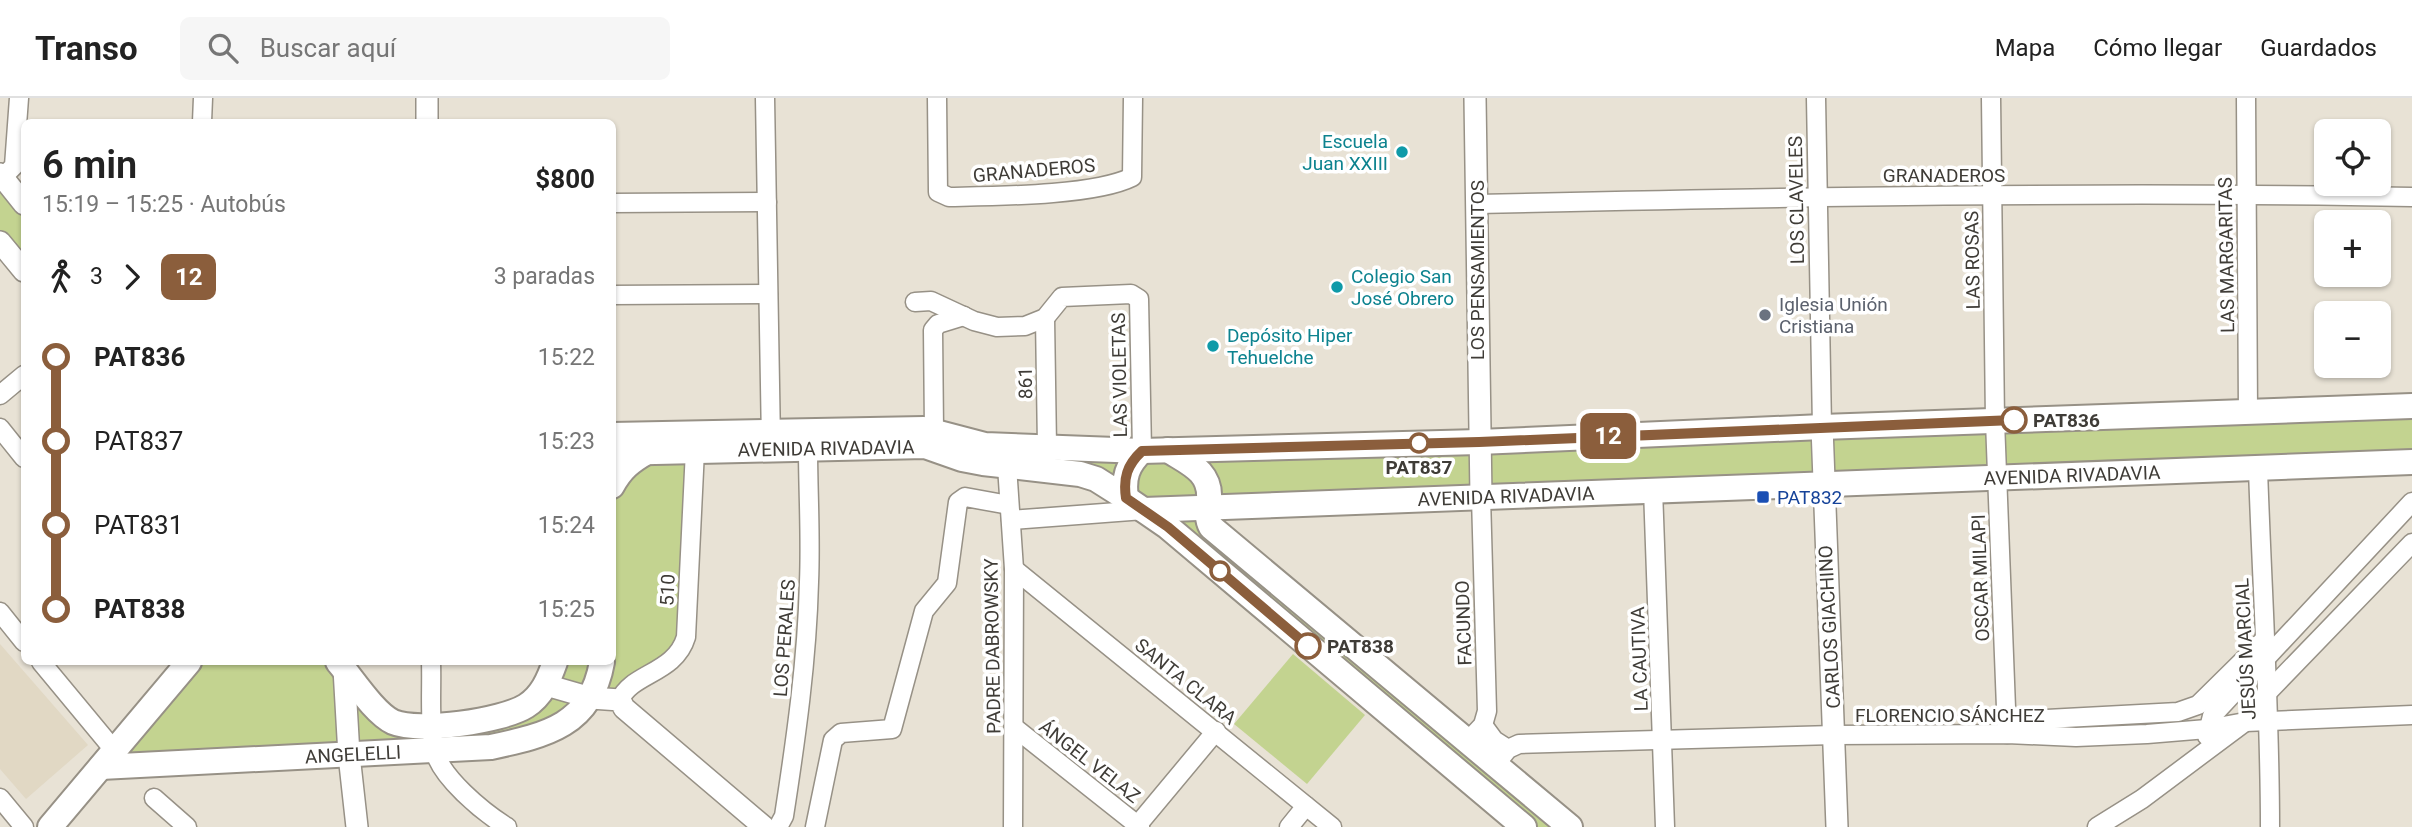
<!DOCTYPE html>
<html lang="es">
<head>
<meta charset="utf-8">
<style>
	body { margin:0; font-family:Roboto,sans-serif; background:#f6f6f6; color:#222; height:100vh; display:flex; flex-direction:column; font-size:26px; white-space:nowrap }
	* { box-sizing:border-box; margin:0 }
	p { font-size:23px; color:#767676 }
	.icon { flex:none; width:38px; height:38px; fill:none; stroke:currentColor; stroke-width:2; stroke-linecap:round; stroke-linejoin:round }
	.map { position:relative; flex:1; overflow:hidden }
	.sheet { position:absolute; left:21px; top:21px; width:595px; height:546px; display:flex; flex-direction:column; background:#fff; border-radius:10px; box-shadow:0 2px 5px #0004 }
	.sheet>* { flex:none }
	.badge { padding:0 14px; border-radius:10px; font-size:24px; line-height:46px }
	.tools { position:absolute; left:2314px; top:21px; display:grid; gap:14px }
	.tools a { display:grid; place-items:center; width:77px; height:77px; border-radius:10px; background:#fff; box-shadow:0 2px 5px #0004; font-size:35px }
	.map>.badge { position:absolute; translate:-50% -50%; box-shadow:0 0 0 4px #fff }
	.legs { display:flex; align-items:center; gap:10px; height:77px; padding:0 21px; font-size:23px }
	.legs p { margin-inline-start:auto }
	.head { display:flex; align-items:center; justify-content:space-between; height:119px; padding:0 21px }
	h1 { font-size:38px; font-weight:600; line-height:52px }
	ul { padding:0 21px; list-style:none }
	li { display:flex; align-items:center; gap:24px; height:84px; font-size:26px }
	li i { display:grid; place-items:center; width:10px; height:100%; margin:0 9px; background:currentColor }
	li i::after { content:''; width:18px; height:18px; margin:-9px; border:5px solid; border-radius:50%; background:#fff }
	li p { margin-inline-start:auto }
	li:first-child i { background:linear-gradient(#0000 50%,currentColor 0) }
	li:last-child i { background:linear-gradient(currentColor 50%,#0000 0) }
	header { display:flex; align-items:center; gap:42px; box-sizing:border-box; height:98px; padding:0 35px; background:#fff; border-bottom:2px solid #e0e0e0 }
	header strong { font-size:33px }
	nav { display:flex; gap:38px; margin-inline-start:auto; font-size:24px }
	.search { width:490px; height:63px; background:#f6f6f6; display:flex; align-items:center; gap:18px; box-sizing:border-box; padding:0 24px; border-radius:10px; color:#767676; font-size:26px }
	.map>svg:first-child { display:block }
	.built { fill:#e1d8c4 }
	.green { fill:#c3d390 }
	.lines { fill:none; stroke-linecap:round; stroke-linejoin:round }
	.minor-casing { stroke:#979186; stroke-width:21 }
	.tertiary-casing { stroke:#979186; stroke-width:24 }
	.secondary-casing { stroke:#979186; stroke-width:28 }
	.minor { stroke:#fff; stroke-width:18 }
	.tertiary { stroke:#fff; stroke-width:21 }
	.secondary { stroke:#fff; stroke-width:24 }
	.line-1-casing { stroke:#fff; stroke-width:16 }
	.line-1 { stroke:#8b5e3c; stroke-width:10 }
	.culture-dot { fill:#0f9aa8; stroke:#fff; stroke-width:2.5 }
	.worship-dot { fill:#6b7280; stroke:#fff; stroke-width:2.5 }
	.stop-1-dot { fill:#fff; stroke:#8b5e3c; stroke-width:3.5 }
	.transit-dot { fill:#1a4fb4; stroke:#fff; stroke-width:2.5 }
	.labels { text-anchor:middle; stroke-width:7; stroke-linejoin:round; paint-order:stroke }
	.culture-label { font-size:19px; fill:#0d838f; stroke:#fff; text-anchor:start }
	.street-label { font-size:19px; fill:#3f3c37; stroke:#fff }
	.worship-label { font-size:19px; fill:#5b616d; stroke:#fff; text-anchor:start }
	.stop-label { font-size:19px; font-weight:bold; fill:#3f3c37; stroke:#fff; text-anchor:start }
	.transit-label { font-size:19px; fill:#164399; stroke:#fff; text-anchor:start }
</style>
</head>
<body>
<header>
<strong>Transo</strong>
<div class="search"><svg class="icon" aria-label="search" viewBox="0 0 24 24"><circle cx="10" cy="10" r="6"/><path d="M15 15l6 6"/></svg>Buscar aquí</div>
<nav><a>Mapa</a><a>Cómo llegar</a><a>Guardados</a></nav>
</header>
<div class="map">
<svg width="2412" height="729" viewBox="0 0 2412 729">
	<rect width="100%" height="100%" fill="#e8e2d5"/>
	<polygon class="built" points="0,546 88,647 26,701 0,671"/>
	<g class="green">
		<polygon points="0,76 24,106 24,173 0,144"/>
		<polygon points="2412,308 2412,364 1208,410 1208,422 1570,729 1524,729 1096,381 962,361 695,352 686,539 631,588 591,600 553,632 101,669 189,564 338,564 391,623 506,617 555,564 612,564 613,337 985,347"/>
		<polygon points="1293,556 1365,617 1307,686 1234,626"/>
	</g>
	<g class="lines">
		<g class="minor-casing">
			<g id="minor">
				<polyline points="765,0 771,344"/>
				<path d="M937,0L938,94L949,99C994,98 1094,98 1132,79L1133,0"/>
				<polyline points="1816,0 1822,329"/>
				<polyline points="1991,0 1995,323 2007,636"/>
				<polyline points="2246,0 2248,313"/>
				<polyline points="202,24 203,0"/>
				<polyline points="0,82 14,68 19,0"/>
				<polyline points="612,105 767,104"/>
				<path d="M1477,106C1788,99 2100,93 2412,99"/>
				<polyline points="612,197 768,196"/>
				<polyline points="915,204 931,203 974,223 997,229 1025,228 1045,220 1062,199 1131,196 1139,201 1142,353"/>
				<polyline points="1045,220 1047,349"/>
				<polyline points="0,297 24,277"/>
				<polyline points="0,330 24,360"/>
				<polyline points="934,333 933,232 938,226 964,218"/>
				<polyline points="1007,368 1014,471 1013,729"/>
				<path d="M2258,371C2262,490 2270,610 2270,729"/>
				<polyline points="1653,391 1665,729"/>
				<polyline points="1011,422 1144,412"/>
				<polyline points="1014,471 1332,729"/>
				<polyline points="0,514 24,544"/>
				<polyline points="41,564 114,652"/>
				<path d="M431,564C432,591 429,623 434,651C440,679 483,714 507,729"/>
				<path d="M620,602C631,575 675,576 686,539L695,352"/>
				<polyline points="2006,623 2178,614 2198,607 2264,542"/>
				<polyline points="1483,627 1494,642 1508,651"/>
				<polyline points="1015,630 1140,729"/>
				<polyline points="2207,638 2212,618 2412,404"/>
				<polyline points="1468,643 1483,627 1487,613 1481,399"/>
				<polyline points="1495,667 1508,651 1519,646 1834,637 2007,636 2076,639 2147,636 2207,631 2245,624 2412,617"/>
				<polyline points="0,700 24,729"/>
				<polyline points="154,700 187,729"/>
				<path d="M778,729L784,718C796,640 807,563 809,484C811,439 808,395 808,350"/>
				<polyline points="815,729 833,642 841,635 892,631 924,513 947,485 958,404 965,399 1009,407"/>
				<polyline points="1136,729 1216,633"/>
				<polyline points="1289,729 1306,708"/>
				<polyline points="2097,729 2142,701 2245,624 2268,594 2412,445"/>
			</g>
		</g>
		<g class="tertiary-casing">
			<g id="tertiary">
				<polyline points="427,0 427,24"/>
				<polyline points="1475,0 1481,399"/>
				<polyline points="0,76 24,106"/>
				<polyline points="0,144 24,173"/>
				<polyline points="1822,329 1837,729"/>
				<polyline points="344,571 349,657 357,729"/>
				<polyline points="546,587 591,600 620,602 624,610 764,729"/>
			</g>
		</g>
		<g class="secondary-casing">
			<g id="secondary">
				<polyline points="612,337 924,331 985,347 1142,353 1479,344 1822,329 2412,308"/>
				<path d="M1168,352C1188,365 1211,373 1209,401C1208,411 1206,420 1211,429L1570,729"/>
				<polyline points="612,355 925,348 962,361 983,365 1080,376 1096,381 1126,400 1168,429 1524,729"/>
				<path d="M612,388C621,371 631,363 647,354"/>
				<path d="M1126,400C1123,380 1127,367 1142,353"/>
				<polyline points="1144,412 2412,364"/>
				<path d="M338,564C352,580 374,615 393,624C419,635 502,623 526,608C542,598 549,581 555,564"/>
				<path d="M101,669L491,649C547,637 591,627 602,564"/>
				<polyline points="50,729 189,564"/>
			</g>
		</g>
		<use href="#minor" class="minor"/>
		<use href="#tertiary" class="tertiary"/>
		<use href="#secondary" class="secondary"/>
	</g>
	<g class="lines">
		<g class="line-1-casing">
			<path id="line-1" d="M1308,548L1168,429L1126,400C1123,380 1127,367 1142,353L1479,344L2014,322"/>
		</g>
		<use href="#line-1" class="line-1"/>
	</g>
	<g class="culture-dot">
		<circle cx="1402" cy="54" r="7"/>
		<circle cx="1337" cy="189" r="7"/>
		<circle cx="1213" cy="248" r="7"/>
	</g>
	<circle class="worship-dot" cx="1765" cy="217" r="7"/>
	<g class="stop-1-dot">
		<circle cx="2014" cy="322" r="12"/>
		<circle cx="1419" cy="345" r="9"/>
		<circle cx="1220" cy="473" r="9"/>
		<circle cx="1308" cy="548" r="12"/>
	</g>
	<rect class="transit-dot" x="1756" y="392" width="14" height="14" rx="3.5"/>
	<g class="labels">
		<g class="culture-label">
			<text x="1388" y="50" text-anchor="end">Escuela<tspan x="1388" dy="22">Juan XXIII</tspan></text>
			<text x="1351" y="185">Colegio San<tspan x="1351" dy="22">José Obrero</tspan></text>
			<text x="1227" y="244">Depósito Hiper<tspan x="1227" dy="22">Tehuelche</tspan></text>
		</g>
		<g class="street-label">
			<text transform="translate(1034 72) rotate(-5)" y="7">GRANADEROS</text>
			<text x="1944" y="84">GRANADEROS</text>
			<text transform="translate(1796 102) rotate(-91)" y="7">LOS CLAVELES</text>
			<text transform="translate(2226 157) rotate(-91)" y="7">LAS MARGARITAS</text>
			<text transform="translate(1972 162) rotate(-91)" y="7">LAS ROSAS</text>
			<text transform="translate(1477 172) rotate(-90)" y="7">LOS PENSAMIENTOS</text>
			<text transform="translate(1119 277) rotate(-91)" y="7">LAS VIOLETAS</text>
			<text transform="translate(1025 285) rotate(-91)" y="7">861</text>
			<text transform="translate(826 350) rotate(-1)" y="7">AVENIDA RIVADAVIA</text>
			<text transform="translate(2072 377) rotate(-2)" y="7">AVENIDA RIVADAVIA</text>
			<text transform="translate(1506 398) rotate(-2)" y="7">AVENIDA RIVADAVIA</text>
			<text transform="translate(1980 480) rotate(-92)" y="7">OSCAR MILAPI</text>
			<text transform="translate(667 492) rotate(-87)" y="7">510</text>
			<text transform="translate(1463 525) rotate(-92)" y="7">FACUNDO</text>
			<text transform="translate(1829 529) rotate(-93)" y="7">CARLOS GIACHINO</text>
			<text transform="translate(784 540) rotate(-86)" y="7">LOS PERALES</text>
			<text transform="translate(992 548) rotate(-91)" y="7">PADRE DABROWSKY</text>
			<text transform="translate(2245 551) rotate(-93)" y="7">JESÚS MARCIAL</text>
			<text transform="translate(1639 561) rotate(-92)" y="7">LA CAUTIVA</text>
			<text transform="translate(1186 583) rotate(39)" y="7">SANTA CLARA</text>
			<text x="1950" y="624">FLORENCIO SÁNCHEZ</text>
			<text transform="translate(353 656) rotate(-3)" y="7">ANGELELLI</text>
			<text transform="translate(1090 663) rotate(38)" y="7">ÁNGEL VELAZ</text>
		</g>
		<g class="worship-label">
			<text x="1779" y="213">Iglesia Unión<tspan x="1779" dy="22">Cristiana</tspan></text>
		</g>
		<g class="stop-label">
			<text x="2033" y="329">PAT836</text>
			<text x="1419" y="376" text-anchor="middle">PAT837</text>
			<text x="1327" y="555">PAT838</text>
		</g>
		<g class="transit-label">
			<text x="1777" y="406">PAT832</text>
		</g>
	</g>
</svg>
<div class="tools">
<a><svg class="icon" aria-label="locate" viewBox="0 0 24 24"><circle cx="12" cy="12" r="6"/><path d="M12 2v4M12 18v4M2 12h4M18 12h4"/></svg></a>
<a>+</a>
<a>−</a>
</div>
<b class="badge" style="left:1608px;top:338px;background:#8b5e3c;color:#fff">12</b>
<section class="sheet">
<div class="head"><div><h1>6 min</h1><p>15:19 – 15:25 · Autobús</p></div><b>$800</b></div>
<div class="legs"><svg class="icon" aria-label="walk" viewBox="0 0 24 24"><circle cx="13" cy="4" r="2"/><path d="M13 8l-2 6 4 7M11 14l-3 7M7 12l3-4h3l4 4"/></svg>3<svg class="icon" aria-label="forward" viewBox="0 0 24 24"><path d="M9 5l7 7-7 7"/></svg><b class="badge" style="background:#8b5e3c;color:#fff">12</b><p>3 paradas</p></div>
<ul>
<li><i style="color:#8b5e3c"></i><b>PAT836</b><p>15:22</p></li>
<li><i style="color:#8b5e3c"></i><span>PAT837</span><p>15:23</p></li>
<li><i style="color:#8b5e3c"></i><span>PAT831</span><p>15:24</p></li>
<li><i style="color:#8b5e3c"></i><b>PAT838</b><p>15:25</p></li>
</ul>
</section>
</div>
</body>
</html>
